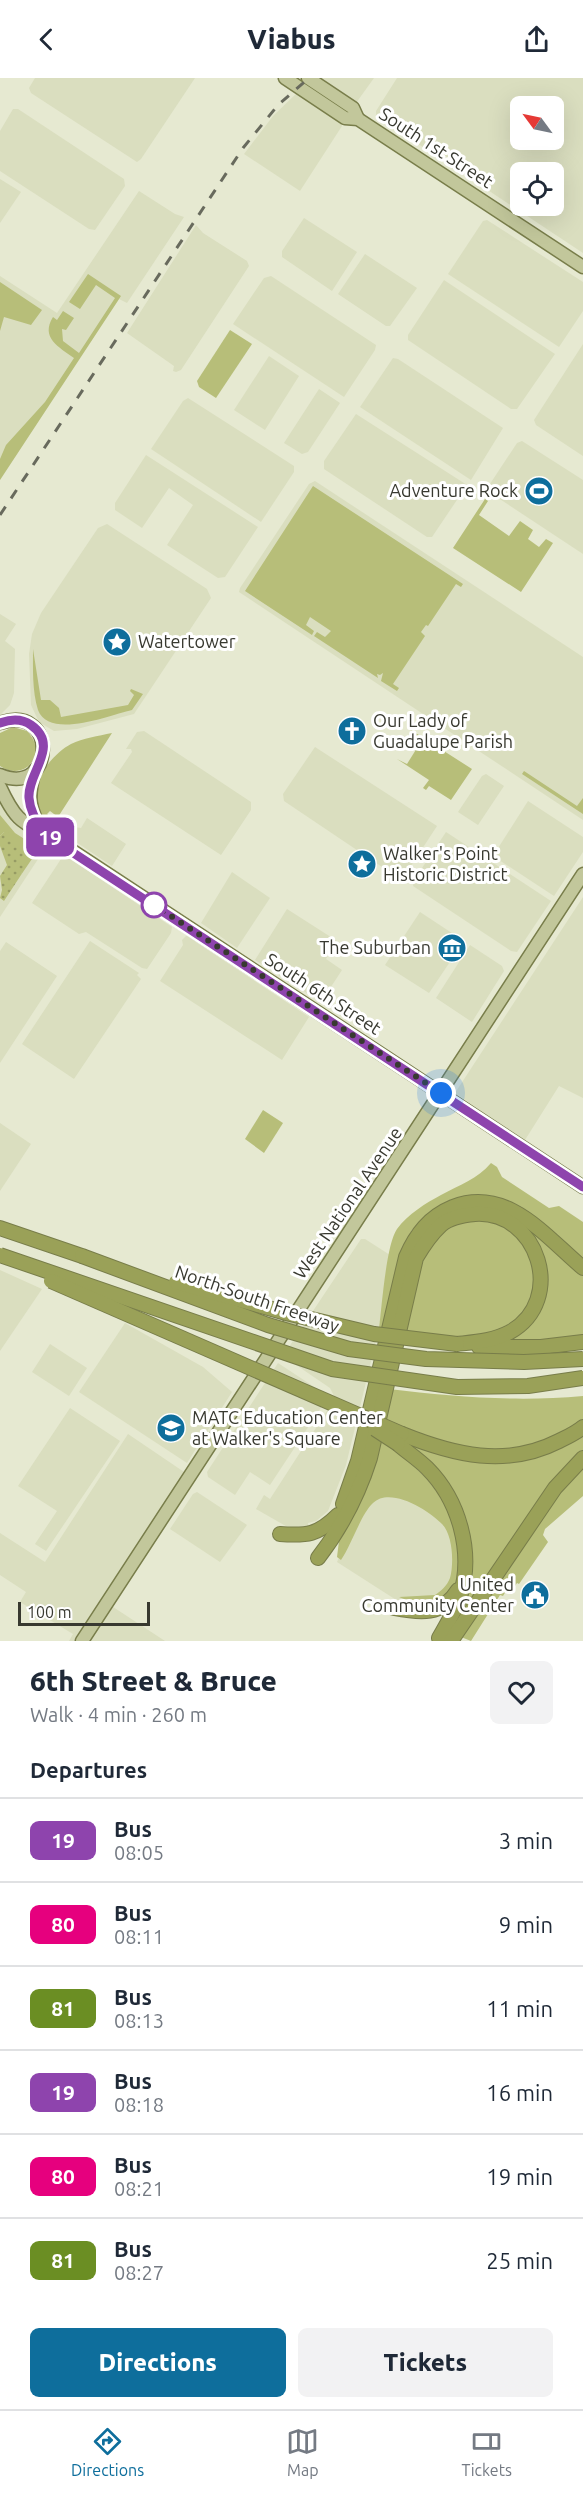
<!DOCTYPE html>
<html lang="en">
<head>
<meta charset="utf-8">
<style>
	body { margin:0; font-family:Ubuntu,sans-serif; background:#f2f2f3; color:#1f2937; height:100vh; display:flex; flex-direction:column; font-size:22px; white-space:nowrap }
	* { box-sizing:border-box; margin:0 }
	p { font-size:20px; color:#747a83 }
	.icon { flex:none; width:33px; height:33px; fill:none; stroke:currentColor; stroke-width:2; stroke-linecap:round; stroke-linejoin:round }
	.map { position:relative; height:1563px; overflow:hidden }
	.drawer { display:flex; flex-direction:column; background:#fff; flex:1 }
	.drawer>* { flex:none }
	.badge { padding:0 12px; border-radius:9px; font-size:21px; line-height:39px }
	.needle { width:39px; rotate:303deg }
	.buttons { position:absolute; left:510px; top:18px; display:grid; gap:12px }
	.buttons a { display:grid; place-items:center; width:54px; height:54px; border-radius:9px; background:#fff; box-shadow:0 6px 24px #0002; font-size:30px }
	.scale { position:absolute; left:18px; bottom:15px; width:132px; box-sizing:border-box; padding-left:6px; border:3px solid #383930; border-top:0; font-size:16px; line-height:21px; white-space:nowrap; color:#383930; -webkit-text-stroke:4px #fff; paint-order:stroke }
	.you { position:absolute; width:30px; height:30px; margin:-15px; border:4px solid #fff; border-radius:50%; background:#1a73e8; box-shadow:0 0 0 9px #1a73e833 }
	.map>.badge { position:absolute; translate:-50% -50%; box-shadow:0 0 0 3px #fff }
	h2 { padding:0 30px; font-size:22px; line-height:54px }
	.round { display:grid; place-items:center; flex:none; width:63px; height:63px; border-radius:9px; background:#f2f2f3 }
	.headline { display:flex; align-items:center; justify-content:space-between; height:102px; padding:0 30px }
	h1 { font-size:28px; font-weight:800; line-height:45px }
	.button { display:flex; gap:12px; margin-top:auto; padding:12px 30px }
	.button a { flex:1; height:69px; border-radius:9px; background:#0e6e9c; color:#fff; font-size:24px; font-weight:800; line-height:69px; text-align:center }
	.button a+a { background:#f2f2f3; color:#1f2937 }
	ul { padding:0; list-style:none }
	li { display:flex; align-items:center; gap:18px; height:84px; padding:0 30px; border-top:2px solid #e0e1e3 }
	li div { flex:1 }
	li b { display:block; font-size:22px }
	li em { font-style:normal }
	li .badge { min-width:66px; font-weight:700; text-align:center }
	header { display:flex; justify-content:space-between; align-items:center; height:78px; padding:0 30px; background:#fff; font-size:27px; font-weight:800 }
	.tab-bar { display:flex; justify-content:space-around; align-items:center; height:84px; border-top:2px solid #e0e1e3; background:#fff; font-size:16px; color:#747a83 }
	.tab-bar a { display:grid; justify-items:center; gap:3px }
	.tab-bar .active { color:#0e6e9c }
	.map>svg:first-child { display:block }
	.built { fill:#dadebf; fill-rule:evenodd }
	.grass { fill:#b7be79 }
	.park { fill:url(#park-dots) }
	.lines { fill:none; stroke-linecap:round; stroke-linejoin:round }
	.major-casing { stroke:#787d4a; stroke-width:15 }
	.highway-casing { stroke:#787d4a; stroke-width:16 }
	.major { stroke:#c2c79b; stroke-width:12 }
	.highway { stroke:#9aa158; stroke-width:14 }
	.rail { stroke:#686a5d; stroke-width:3; stroke-dasharray:10 10; stroke-linecap:butt }
	.highway-bridge-casing { stroke:#787d4a; stroke-width:16; stroke-linecap:butt }
	.highway-bridge { stroke:#9aa158; stroke-width:14 }
	.line-casing { stroke:#fff; stroke-width:14 }
	.line { stroke:#8e44ad; stroke-width:9 }
	.walk { stroke:#383930; stroke-width:6; stroke-dasharray:0 10.8 }
	.stop-dot { fill:#fff; stroke:#8e44ad; stroke-width:3 }
	.labels { text-anchor:middle; stroke-width:6; stroke-linejoin:round; paint-order:stroke }
	.street-label { font-size:18px; fill:#383930; stroke:#fff }
	.poi-label { font-size:18px; fill:#383930; stroke:#fff; text-anchor:start }
</style>
</head>
<body>
<header><svg class="icon" aria-label="back" viewBox="0 0 24 24"><path d="M15 5l-7 7 7 7"/></svg>Viabus<svg class="icon" aria-label="share" viewBox="0 0 24 24"><path d="M12 15V3M7 8l5-5 5 5M5 13v7h14v-7"/></svg></header>
<div class="map">
<svg width="583" height="1563" viewBox="0 0 583 1563">
	<defs>
		<pattern id="park-dots" width="8" height="8" patternUnits="userSpaceOnUse" patternTransform="scale(1.5)"><rect width="8" height="8" fill="#b7be79"/><path d="M2 2h.1M6 6h.1" fill="none" stroke="#969b64" stroke-width="1.8" stroke-linecap="round"/></pattern>
	</defs>
	<rect width="100%" height="100%" fill="#e6e9d1"/>
	<g class="built">
		<polygon points="35,0 195,0 141,81 137,84 31,15 29,10"/>
		<polygon points="317,0 374,0 356,25"/>
		<path d="M397,0H583V175L376,38V33ZM554,28V62H520V28ZM554,94V128H520V94Z"/>
		<polygon points="299,13 340,44 342,48 300,113 244,76 273,38"/>
		<polygon points="13,31 18,31 124,101 125,108 95,152 89,151 0,93 0,53"/>
		<polygon points="0,101 21,114 0,145"/>
		<polygon points="139,113 175,136 184,139 127,225 119,221 0,402 0,198 57,235"/>
		<polygon points="304,140 357,174 332,213 282,179 282,173"/>
		<polygon points="487,142 583,204 583,233 559,269 448,196 483,143"/>
		<polygon points="196,147 203,155 247,183 249,188 181,292 176,294 173,293 174,288 127,255"/>
		<polygon points="365,176 417,210 390,248 386,248 338,216"/>
		<polygon points="271,198 376,267 375,272 344,319 233,246 264,200"/>
		<polygon points="444,202 555,276 517,331 511,331 408,262 408,257"/>
		<polygon points="583,266 583,378 536,347 534,342"/>
		<polygon points="269,278 299,298 265,352 234,332"/>
		<polygon points="393,280 398,281 503,350 471,402 360,329"/>
		<polygon points="319,311 340,325 308,374 302,376 284,365"/>
		<polygon points="188,320 294,388 294,394 261,444 151,371 183,323"/>
		<polygon points="356,336 467,407 432,459 427,459 324,391 324,383"/>
		<polygon points="522,363 583,402 583,476 486,412 517,365"/>
		<polygon points="146,377 258,449 225,499 218,500 167,467 193,427 169,410 142,450 115,432 115,425"/>
		<polygon points="315,403 583,579 583,742 239,514 240,510 309,406"/>
		<polygon points="107,446 207,511 211,520 134,636 77,651 54,653 39,644 31,627 29,576 32,556 41,535 98,450"/>
		<polygon points="0,536 16,546 5,563 15,571 14,615 10,627 0,637"/>
		<polygon points="144,653 251,724 251,732 221,777 111,705 132,674 131,671 126,671 137,654"/>
		<polygon points="315,669 437,748 403,800 397,799 284,723 283,716"/>
		<polygon points="486,696 504,708 478,747 458,734 482,698"/>
		<polygon points="0,723 12,744 43,768 42,775 0,839"/>
		<polygon points="528,723 583,759 583,774 554,818 493,778"/>
		<polygon points="87,740 126,766 112,788 73,762 71,753 74,749 81,750"/>
		<polygon points="446,754 551,823 517,874 511,873 413,808 414,802"/>
		<polygon points="66,778 172,849 171,855 147,891 142,890 86,854 79,856 32,825 61,781"/>
		<polygon points="232,794 270,820 237,870 201,845"/>
		<polygon points="583,819 583,1020 559,1008 525,1062 455,1015"/>
		<polygon points="287,831 337,863 326,881 342,892 321,924 255,882"/>
		<polygon points="420,834 464,863 429,915 385,887"/>
		<polygon points="191,857 196,864 309,939 282,982 160,903 183,867 182,862 186,858"/>
		<polygon points="90,863 139,895 137,897 141,901 74,1001 22,966"/>
		<polygon points="6,864 57,898 0,985 0,873"/>
		<polygon points="470,867 502,888 504,893 472,944 436,920"/>
		<polygon points="0,1045 31,1066 0,1113"/>
		<polygon points="361,1161 365,1161 390,1177 379,1250 346,1387 328,1433 316,1443 308,1445 309,1451 291,1451 256,1431 264,1417 270,1421 334,1322 334,1318 330,1310 283,1278"/>
		<polygon points="0,1192 42,1211 0,1273"/>
		<polygon points="125,1245 203,1289 232,1314 187,1385 79,1314"/>
		<polygon points="50,1266 87,1290 69,1318 32,1294"/>
		<polygon points="278,1285 325,1316 324,1325 270,1407 250,1394 235,1417 208,1399 207,1394"/>
		<polygon points="70,1330 120,1363 46,1473 35,1466 57,1433 18,1408"/>
		<polygon points="128,1356 190,1398 107,1525 165,1563 69,1563 73,1556 20,1524 26,1514 0,1497 0,1455 45,1484"/>
		<polygon points="373,1407 445,1436 453,1459 452,1503 428,1530 401,1525 337,1484"/>
		<polygon points="197,1414 247,1447 220,1484 170,1451 193,1416"/>
	</g>
	<g class="grass">
		<path d="M88,196L121,218L0,402V381L6,367L45,324L74,280C59,269 40,260 53,239L57,242L63,233L74,240L66,252L62,251L63,263L79,275L115,220L96,207L80,231L69,224Z"/>
		<polygon points="0,204 42,232 31,247 4,239 0,253"/>
		<polygon points="230,252 252,266 216,320 199,309 197,303"/>
		<polygon points="313,408 463,506 461,509 456,506 428,548 426,547 421,554 425,558 393,606 399,610 397,613 381,603 383,595 380,597 377,596 378,600 314,558 317,554 325,559 331,553 310,539 306,547 314,553 312,557 245,513"/>
		<polygon points="485,421 488,423 479,437 509,458 520,443 533,452 528,461 539,469 546,461 553,465 521,514 453,470"/>
		<path d="M33,571L41,622H50L59,630L61,639L128,627L134,617L130,613L131,611L143,616L132,632C110,637 49,662 38,632C32,613 33,590 33,571Z"/>
		<path d="M13,649L27,653C49,675 25,705 0,688V655Z"/>
		<polygon points="411,652 472,691 451,722 429,708 426,712 423,710 429,702 397,681 407,686 417,670 409,665"/>
		<path d="M112,655L58,739L50,733L47,736L55,743L53,746C47,741 40,736 37,729C28,706 52,676 71,666C83,660 98,658 112,655Z"/>
		<polygon points="524,693 577,728 583,720 583,736 522,696"/>
		<polygon points="0,737 15,755 37,769 38,772 21,797 23,787 4,754 0,758"/>
		<polygon points="263,1032 283,1045 264,1075 245,1061"/>
		<path d="M491,1085L497,1089L502,1099L549,1130L559,1128L583,1144V1185L536,1145L455,1122L438,1129L412,1152L405,1166L383,1251L379,1250C382,1228 386,1167 397,1151C408,1136 426,1125 441,1117C459,1107 478,1101 491,1085Z"/>
		<path d="M483,1129C523,1137 553,1171 583,1196V1258L551,1264L492,1267V1264C576,1247 552,1120 465,1132C447,1135 430,1146 420,1161C405,1186 402,1221 396,1249L393,1248C406,1191 409,1130 483,1129Z"/>
		<path d="M468,1141C478,1142 492,1141 500,1145C547,1169 546,1238 494,1256C469,1264 428,1257 402,1254L423,1176L441,1152Z"/>
		<path d="M389,1311C454,1319 518,1324 583,1318V1342L555,1361L515,1374L457,1371L382,1342Z"/>
		<polygon points="583,1355 583,1376 459,1541 457,1540 466,1451 404,1364 445,1378 472,1383 497,1384"/>
		<path d="M378,1360C419,1389 450,1416 459,1468C460,1479 461,1495 457,1505C454,1513 444,1520 438,1526L419,1527L399,1519L435,1517C441,1513 447,1508 450,1500C454,1486 453,1457 442,1446C429,1432 390,1408 373,1425C361,1436 352,1466 341,1482L337,1479L339,1463Z"/>
		<polygon points="583,1387 583,1418 545,1451 543,1457 548,1464 519,1506 517,1505 510,1516 506,1513 503,1518 500,1517 471,1563 461,1559 540,1438"/>
	</g>
	<polygon class="park" points="4,754 10,755 13,760 12,765 21,768 25,785 21,797 4,823 0,820 2,812 0,798 7,787 0,768 0,758"/>
	<g class="lines">
		<g class="major-casing">
			<g id="major">
				<polyline points="285,0 345,40 358,41 583,189"/>
				<polyline points="308,0 353,30 358,41"/>
				<path d="M0,645C58,624 56,720 0,697"/>
				<path d="M35,692C27,720 29,730 43,755"/>
				<path d="M0,709C18,748 24,744 59,764L583,1109"/>
				<polyline points="82,1563 583,796"/>
			</g>
		</g>
		<g class="highway-casing">
			<g id="highway">
				<polyline points="0,1150 82,1178"/>
				<polyline points="479,1269 541,1269 583,1264"/>
				<path d="M402,1356C454,1377 506,1390 559,1363C567,1359 576,1355 583,1349"/>
				<path d="M398,1366C407,1374 418,1381 427,1390C459,1422 474,1474 460,1519C455,1533 447,1546 439,1560"/>
				<path d="M343,1426L358,1383L406,1179C416,1156 429,1139 453,1129C507,1108 545,1158 583,1190"/>
				<path d="M280,1456C307,1458 318,1457 338,1437"/>
				<path d="M318,1480C342,1449 358,1418 370,1380L416,1180C423,1168 430,1157 441,1147C449,1140 464,1137 475,1136C538,1132 567,1222 510,1254C493,1263 475,1264 457,1266"/>
				<path d="M394,1530C420,1535 442,1538 458,1512"/>
				<polyline points="451,1563 555,1410 583,1380"/>
			</g>
		</g>
		<use href="#major" class="major"/>
		<use href="#highway" class="highway"/>
		<polyline class="rail" points="0,437 243,70 278,27 309,0"/>
		<g class="highway-bridge-casing">
			<g id="highway-bridge">
				<polyline points="0,1177 332,1291 457,1309 528,1308 583,1300"/>
				<polyline points="82,1178 268,1247 349,1271 426,1281 524,1284 583,1281"/>
				<polyline points="51,1203 402,1356"/>
				<polyline points="176,1204 286,1235 374,1256 457,1266"/>
				<polyline points="375,1351 398,1366"/>
			</g>
		</g>
		<use href="#highway-bridge" class="highway-bridge"/>
	</g>
	<g class="lines">
		<g class="line-casing">
			<path id="line" d="M0,645C11,641 21,640 31,647C61,668 27,695 29,720C30,733 37,744 43,755L583,1109"/>
		</g>
		<use href="#line" class="line"/>
		<polyline class="walk" points="154,827 441,1015"/>
	</g>
	<defs>
		<g id="stadium-disc" transform="scale(1.5)"><circle r="9.5" fill="#0e6e9c" stroke="#fff"/><path d="M0-5a6.5 5 0 1 0 0 10a6.5 5 0 1 0 0-10ZM-3.5-1.8h7v3.6h-7Z" fill="#fff"/></g>
		<g id="sight-disc" transform="scale(1.5)"><circle r="9.5" fill="#0e6e9c" stroke="#fff"/><path d="M0-6L1.8-2.2L6-1.7L2.9 1.2L3.7 5.4L0 3.3L-3.7 5.4L-2.9 1.2L-6-1.7L-1.8-2.2Z" fill="#fff"/></g>
		<g id="church-disc" transform="scale(1.5)"><circle r="9.5" fill="#0e6e9c" stroke="#fff"/><path d="M-1.2-6h2.4v3.5h3.3v2.4h-3.3V6h-2.4V-.1h-3.3v-2.4h3.3Z" fill="#fff"/></g>
		<g id="museum-disc" transform="scale(1.5)"><circle r="9.5" fill="#0e6e9c" stroke="#fff"/><path d="M0-6L6-3V-2H-6V-3ZM-5-1h2V3h-2ZM-1-1h2V3h-2ZM3-1h2V3H3ZM-6 4H6V6H-6Z" fill="#fff"/></g>
		<g id="university-disc" transform="scale(1.5)"><circle r="9.5" fill="#0e6e9c" stroke="#fff"/><path d="M0-5L7-2L0 1L-7-2ZM-4 1L0 2.5L4 1V4Q0 6-4 4Z" fill="#fff"/></g>
		<g id="civic-disc" transform="scale(1.5)"><circle r="9.5" fill="#0e6e9c" stroke="#fff"/><path d="M-.6-6.5H3V-4.5H.6V-3L4-1V1h2V6H-6V1h2V-1L-.6-3ZM-1.2 2.5V6h2.4V2.5Z" fill="#fff"/></g>
	</defs>
	<g fill-rule="evenodd">
		<use href="#stadium-disc" x="539" y="413"/>
		<use href="#sight-disc" x="117" y="564"/>
		<use href="#church-disc" x="352" y="653"/>
		<use href="#sight-disc" x="362" y="786"/>
		<use href="#museum-disc" x="452" y="870"/>
		<use href="#university-disc" x="171" y="1350"/>
		<use href="#civic-disc" x="535" y="1517"/>
	</g>
	<circle class="stop-dot" cx="154" cy="827" r="12"/>
	<g class="labels">
		<g class="street-label">
			<text transform="translate(436 70) rotate(33)" y="6">South 1st Street</text>
			<text transform="translate(323 916) rotate(33)" y="6">South 6th Street</text>
			<text transform="translate(348 1125) rotate(-56)" y="6">West National Avenue</text>
			<text transform="translate(257 1221) rotate(19)" y="6">North-South Freeway</text>
		</g>
		<g class="poi-label">
			<text x="518" y="419" text-anchor="end">Adventure Rock</text>
			<text x="138" y="570">Watertower</text>
			<text x="373" y="649">Our Lady of<tspan x="373" dy="21">Guadalupe Parish</tspan></text>
			<text x="383" y="782">Walker's Point<tspan x="383" dy="21">Historic District</tspan></text>
			<text x="431" y="876" text-anchor="end">The Suburban</text>
			<text x="192" y="1346">MATC Education Center<tspan x="192" dy="21">at Walker's Square</tspan></text>
			<text x="514" y="1513" text-anchor="end">United<tspan x="514" dy="21">Community Center</tspan></text>
		</g>
	</g>
</svg>
<div class="buttons">
<a><svg class="needle" viewBox="-14 -14 28 28"><path d="M0-13l5 13h-10z" fill="#e53935"/><path d="M0 13l5-13h-10z" fill="#747a83"/></svg></a>
<a><svg class="icon" aria-label="locate" viewBox="0 0 24 24"><circle cx="12" cy="12" r="6"/><path d="M12 2v4M12 18v4M2 12h4M18 12h4"/></svg></a>
</div>
<div class="scale">100 m</div>
<div class="you" style="left:441px;top:1015px"></div>
<b class="badge" style="left:50px;top:759px;background:#8e44ad;color:#fff">19</b>
</div>
<section class="drawer">
<div class="headline"><div><h1>6th Street &amp; Bruce</h1><p>Walk · 4 min · 260 m</p></div><a class="round"><svg class="icon" aria-label="heart" viewBox="0 0 24 24"><path d="M12 20l-8-8c-3-5 5-10 8-4 3-6 11-1 8 4z"/></svg></a></div>
<h2>Departures</h2>
<ul>
<li><span class="badge" style="background:#8e44ad;color:#fff">19</span><div><b>Bus</b><p>08:05</p></div><em>3 min</em></li>
<li><span class="badge" style="background:#e6007e;color:#fff">80</span><div><b>Bus</b><p>08:11</p></div><em>9 min</em></li>
<li><span class="badge" style="background:#6b8e23;color:#fff">81</span><div><b>Bus</b><p>08:13</p></div><em>11 min</em></li>
<li><span class="badge" style="background:#8e44ad;color:#fff">19</span><div><b>Bus</b><p>08:18</p></div><em>16 min</em></li>
<li><span class="badge" style="background:#e6007e;color:#fff">80</span><div><b>Bus</b><p>08:21</p></div><em>19 min</em></li>
<li><span class="badge" style="background:#6b8e23;color:#fff">81</span><div><b>Bus</b><p>08:27</p></div><em>25 min</em></li>
</ul>
<div class="button"><a>Directions</a><a>Tickets</a></div>
</section>
<nav class="tab-bar">
<a class="active"><svg class="icon" aria-label="directions" viewBox="0 0 24 24"><path d="M12 3l9 9-9 9-9-9zM9 14v-3h6M13 9l2 2-2 2"/></svg>Directions</a>
<a><svg class="icon" aria-label="map" viewBox="0 0 24 24"><path d="M3 6l6-2 6 2 6-2v14l-6 2-6-2-6 2zM9 4v14M15 6v14"/></svg>Map</a>
<a><svg class="icon" aria-label="tickets" viewBox="0 0 24 24"><path d="M3 7h18v10H3zM15 7v10"/></svg>Tickets</a>
</nav>
</body>
</html>
